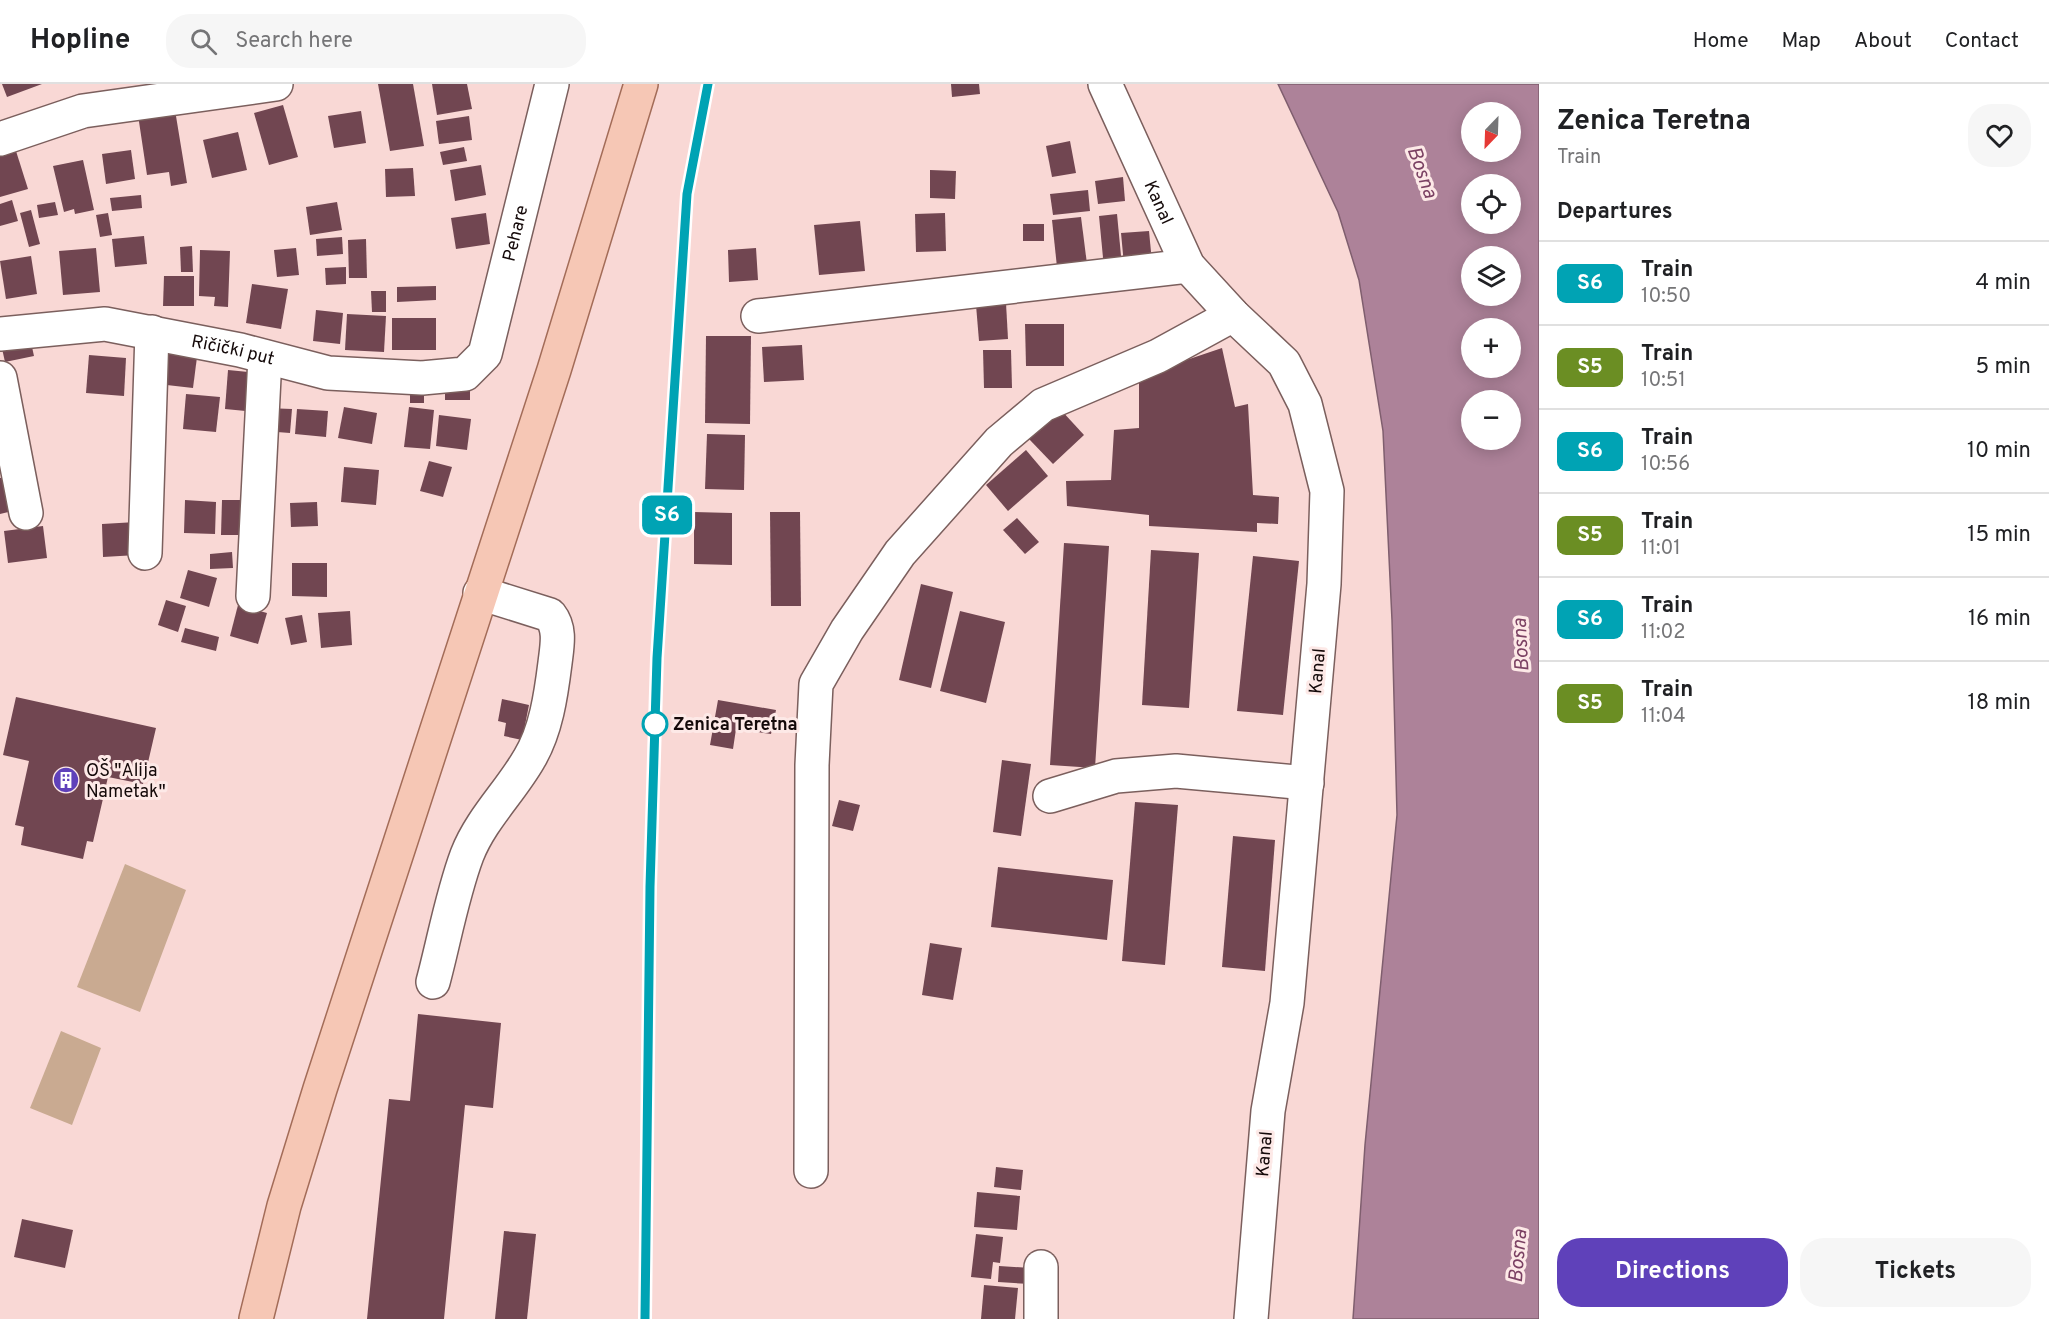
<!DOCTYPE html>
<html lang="en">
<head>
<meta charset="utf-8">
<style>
	body { margin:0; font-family:Overpass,sans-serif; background:#f6f6f6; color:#202124; height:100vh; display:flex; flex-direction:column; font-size:22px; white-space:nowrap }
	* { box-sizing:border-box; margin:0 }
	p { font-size:20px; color:#757577 }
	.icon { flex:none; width:33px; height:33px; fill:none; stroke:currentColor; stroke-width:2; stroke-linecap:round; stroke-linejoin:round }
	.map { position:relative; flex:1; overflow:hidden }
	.details { display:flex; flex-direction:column; background:#fff; width:510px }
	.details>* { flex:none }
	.badge { padding:0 12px; border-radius:9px; font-size:21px; line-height:39px }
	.needle { width:39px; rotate:203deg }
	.buttons { position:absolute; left:1461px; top:18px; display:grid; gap:12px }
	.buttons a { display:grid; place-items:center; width:60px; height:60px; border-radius:50%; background:#fff; box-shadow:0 3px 15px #0003; font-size:30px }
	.map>.badge { position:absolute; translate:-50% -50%; box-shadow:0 0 0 3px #fff }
	h2 { padding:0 18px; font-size:22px; line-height:54px }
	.round { display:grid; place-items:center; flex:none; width:63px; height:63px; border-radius:24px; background:#f6f6f6 }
	.headline { display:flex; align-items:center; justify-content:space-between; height:102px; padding:0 18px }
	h1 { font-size:28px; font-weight:700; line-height:45px }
	.cta { display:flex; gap:12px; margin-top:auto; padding:12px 18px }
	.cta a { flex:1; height:69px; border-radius:24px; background:#5f41ba; color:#fff; font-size:24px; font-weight:700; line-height:69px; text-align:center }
	.cta a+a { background:#f6f6f6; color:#202124 }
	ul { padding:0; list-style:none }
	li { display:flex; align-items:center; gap:18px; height:84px; padding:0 18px; border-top:2px solid #e0e0e0 }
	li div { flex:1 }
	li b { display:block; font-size:22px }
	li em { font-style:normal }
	li .badge { min-width:66px; font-weight:700; text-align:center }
	header { display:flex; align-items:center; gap:36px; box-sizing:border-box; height:84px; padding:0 30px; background:#fff; border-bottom:2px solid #e0e0e0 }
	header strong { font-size:28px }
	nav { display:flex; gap:33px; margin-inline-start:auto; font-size:21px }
	.search { width:420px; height:54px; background:#f6f6f6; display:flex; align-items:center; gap:15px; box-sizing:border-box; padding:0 21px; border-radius:24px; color:#757577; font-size:22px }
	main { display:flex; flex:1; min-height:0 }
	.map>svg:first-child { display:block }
	.green { fill:#c9aa91 }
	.water { fill:#ad8299; stroke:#7f5e6e; stroke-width:1.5; fill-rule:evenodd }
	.building { fill:#714651 }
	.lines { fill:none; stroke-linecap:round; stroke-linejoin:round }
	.minor-casing { stroke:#7b5f5d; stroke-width:36 }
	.major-casing { stroke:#a36c58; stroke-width:36 }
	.minor { stroke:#fff; stroke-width:33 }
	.major { stroke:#f6c7b5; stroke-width:33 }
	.rail { stroke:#574645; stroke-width:4.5; stroke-dasharray:9 4.5; stroke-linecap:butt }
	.line-casing { stroke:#fff; stroke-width:14 }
	.line { stroke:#00a3b4; stroke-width:9 }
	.stop-dot { fill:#fff; stroke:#00a3b4; stroke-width:3 }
	.labels { text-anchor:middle; stroke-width:6; stroke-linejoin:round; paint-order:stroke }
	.street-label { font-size:18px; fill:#140909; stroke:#fde9e7 }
	.stop-label { font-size:18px; font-weight:bold; fill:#140909; stroke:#fde9e7; text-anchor:start }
	.poi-label { font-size:18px; fill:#140909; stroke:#fde9e7; text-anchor:start }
	.water-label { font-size:20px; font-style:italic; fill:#7b4163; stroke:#fde9e7 }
</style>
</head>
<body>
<header>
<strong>Hopline</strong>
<div class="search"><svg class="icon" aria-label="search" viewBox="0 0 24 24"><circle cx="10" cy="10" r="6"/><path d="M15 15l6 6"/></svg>Search here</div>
<nav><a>Home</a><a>Map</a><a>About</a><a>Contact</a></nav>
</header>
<main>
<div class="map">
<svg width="1539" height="1235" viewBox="0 0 1539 1235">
	<rect width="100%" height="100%" fill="#f9d8d5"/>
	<g class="green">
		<polygon points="125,780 186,806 140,928 77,903"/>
		<polygon points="61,947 101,964 72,1041 30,1024"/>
	</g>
	<path class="water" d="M1278,0H1539V1235H1353L1365,1061L1397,731L1392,536L1383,347L1359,196L1338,128ZM1472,28H1510V68H1472ZM1472,100H1510V140H1472ZM1472,172H1510V212H1472ZM1472,244H1510V284H1472ZM1472,316H1510V356H1472Z"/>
	<g class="building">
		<polygon points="2,0 42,0 7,13"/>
		<polygon points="378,0 413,0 424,62 390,67"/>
		<polygon points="432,0 467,0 472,25 437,31"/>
		<polygon points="951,0 979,0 980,10 952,13"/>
		<polygon points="283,21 298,73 269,81 254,29"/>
		<polygon points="175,26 187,99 171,102 169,88 147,91 138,31"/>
		<polygon points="361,27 366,59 334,64 328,32"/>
		<polygon points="469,32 472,56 439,60 436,37"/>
		<polygon points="238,48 247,86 212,94 203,56"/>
		<polygon points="1070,57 1076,89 1052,93 1046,62"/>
		<polygon points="464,63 467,77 443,81 440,68"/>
		<polygon points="131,66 135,95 106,100 102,70"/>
		<polygon points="16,67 28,105 0,113 0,72"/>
		<polygon points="83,76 94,126 75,130 74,125 64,128 53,82"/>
		<polygon points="481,81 486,111 455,117 450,86"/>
		<polygon points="413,84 415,112 386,113 385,85"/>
		<polygon points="930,86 956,87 955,115 930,114"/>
		<polygon points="1123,93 1125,117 1098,120 1095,97"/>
		<polygon points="1088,106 1090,127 1053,131 1050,110"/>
		<polygon points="141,111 142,124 112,127 110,114"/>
		<polygon points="12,116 18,137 0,142 0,120"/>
		<polygon points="55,118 58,131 39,134 37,121"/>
		<polygon points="337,118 342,146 310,151 306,123"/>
		<polygon points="31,126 40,160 29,163 20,129"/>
		<polygon points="108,129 112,151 100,153 96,131"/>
		<polygon points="486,129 490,160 456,165 451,134"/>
		<polygon points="945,129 946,167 916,168 915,130"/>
		<polygon points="1117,130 1122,182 1104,184 1099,132"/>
		<polygon points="1081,133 1087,180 1057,183 1052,136"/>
		<polygon points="860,137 865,187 819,191 814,141"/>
		<rect x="1023" y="140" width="21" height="17"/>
		<polygon points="1149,147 1152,178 1124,181 1121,149"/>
		<polygon points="144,152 147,180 115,183 112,155"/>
		<polygon points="342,153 343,170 317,172 316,155"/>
		<polygon points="366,155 367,194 349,194 348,156"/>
		<polygon points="192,162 193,188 181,188 180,163"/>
		<polygon points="96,164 100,208 63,211 59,167"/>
		<polygon points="296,164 299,191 277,193 274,166"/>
		<polygon points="756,164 758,196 729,198 728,166"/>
		<polygon points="200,166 230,167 228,223 214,222 215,213 199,212"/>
		<polygon points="31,172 37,210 6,215 0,177"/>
		<polygon points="346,183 346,200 326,201 325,184"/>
		<polygon points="164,192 194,192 194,222 163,222"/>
		<polygon points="252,200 288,205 281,245 246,239"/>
		<polygon points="436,202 436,216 397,218 397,203"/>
		<polygon points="371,207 386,207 386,228 372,228"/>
		<polygon points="1006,219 1008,255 979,257 976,221"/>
		<polygon points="316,226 343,229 340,260 313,257"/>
		<polygon points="347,230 386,232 384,268 345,266"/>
		<rect x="392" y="234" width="44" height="32"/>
		<polygon points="1025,240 1064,240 1064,282 1026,282"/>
		<polygon points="706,252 751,252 750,340 705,339"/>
		<polygon points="30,254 34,272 5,278 1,260"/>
		<polygon points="802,261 804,296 764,298 762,263"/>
		<polygon points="1222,264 1235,323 1248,320 1253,411 1279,413 1278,440 1257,439 1257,448 1149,442 1149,431 1067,422 1066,397 1111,396 1114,346 1139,344 1139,292"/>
		<polygon points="983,266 1011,266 1012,304 984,304"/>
		<polygon points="162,269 197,273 193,304 158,300"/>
		<polygon points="89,271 126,274 124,312 86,309"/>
		<polygon points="228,286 260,289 256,328 225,325"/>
		<rect x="445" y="299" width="25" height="17"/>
		<polygon points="410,302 424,303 424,319 410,319"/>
		<polygon points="186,310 220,313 216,348 183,345"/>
		<polygon points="344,323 377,329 372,360 338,354"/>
		<polygon points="409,323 434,326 430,365 404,363"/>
		<polygon points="266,324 292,325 290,349 264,347"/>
		<polygon points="297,325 328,327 326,353 295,350"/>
		<polygon points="1061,326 1084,351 1053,380 1029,355"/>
		<polygon points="439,331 471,335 467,366 436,362"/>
		<polygon points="707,350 745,351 744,406 705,405"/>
		<polygon points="1026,366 1048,392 1008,427 986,401"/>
		<polygon points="429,377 452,383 443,413 420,407"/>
		<polygon points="344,383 379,386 376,421 341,418"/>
		<polygon points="14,391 21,425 0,430 0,394"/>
		<polygon points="185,416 216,418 215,450 184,449"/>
		<polygon points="222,416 255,416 240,451 221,451"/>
		<polygon points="317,418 318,442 291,443 290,419"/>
		<polygon points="694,428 732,429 732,481 694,480"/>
		<polygon points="770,428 800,428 801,522 771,522"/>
		<polygon points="1017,434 1039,458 1025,470 1003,446"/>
		<polygon points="136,438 137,471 103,473 102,440"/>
		<polygon points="43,442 47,474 8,479 4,447"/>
		<polygon points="1064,459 1109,462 1095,684 1050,681"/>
		<polygon points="1151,466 1199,469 1189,624 1142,621"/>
		<polygon points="232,468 233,484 210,485 210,470"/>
		<polygon points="1253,472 1299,477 1283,631 1237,627"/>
		<polygon points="292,479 327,479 327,513 292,512"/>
		<polygon points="188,486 217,494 209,523 180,514"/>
		<polygon points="921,500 953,508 931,604 899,596"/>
		<polygon points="166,516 186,522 178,548 158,541"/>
		<polygon points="238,521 267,529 258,560 230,552"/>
		<polygon points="350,527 352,561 321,564 318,529"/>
		<polygon points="960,527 1005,538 986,619 940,607"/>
		<polygon points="302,531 307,558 291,561 285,534"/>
		<polygon points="185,544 219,553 216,567 181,558"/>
		<polygon points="16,613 156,644 143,700 108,693 93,758 87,757 83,775 21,761 24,743 15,741 29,677 3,671"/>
		<polygon points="502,615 529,621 522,656 504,652 506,639 498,637"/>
		<polygon points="718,616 776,626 771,650 736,645 733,665 710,661"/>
		<polygon points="1002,676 1031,680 1021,752 993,748"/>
		<polygon points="839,716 860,721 853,747 832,742"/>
		<polygon points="1135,718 1178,721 1165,881 1122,877"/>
		<polygon points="1233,752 1275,756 1265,887 1222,883"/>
		<polygon points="998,783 1113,796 1107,856 991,843"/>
		<polygon points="930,859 962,864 953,916 922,911"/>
		<polygon points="418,930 501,939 493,1024 465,1021 444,1235 367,1235 389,1015 410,1017"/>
		<polygon points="996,1083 1023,1086 1021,1106 994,1103"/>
		<polygon points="977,1108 1020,1112 1017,1146 974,1143"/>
		<polygon points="22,1135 73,1146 65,1184 14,1173"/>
		<polygon points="504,1147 536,1150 527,1235 495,1235"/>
		<polygon points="976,1150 1003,1153 1000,1179 993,1178 991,1195 971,1193"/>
		<polygon points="999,1182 1031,1184 1030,1200 998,1198"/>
		<polygon points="984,1201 1018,1204 1015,1235 981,1235"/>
	</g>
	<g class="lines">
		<g class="minor-casing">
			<g id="minor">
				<path id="s1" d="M1105,0L1188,182L1233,231L1284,279L1305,320L1327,407L1324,500L1287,919L1268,1027L1251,1235"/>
				<polyline points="0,55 83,27 276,0"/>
				<polyline points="758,232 1188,182"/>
				<path id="s2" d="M0,250L105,240L240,266L328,289L422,294L465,290L485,270L552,0"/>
				<polyline points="0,294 26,429"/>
				<polyline points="145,469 152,248"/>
				<polyline points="253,512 265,273"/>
				<polyline points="1050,712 1116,692 1176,687 1307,699"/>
				<path d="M433,898C444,857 452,811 467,771C481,735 510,708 529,675C546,647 551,611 555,579C557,562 561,545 550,531L480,509"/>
				<polyline points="811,1087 812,681 816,600 847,546 900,469 999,358 1043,321 1158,272 1233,231"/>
				<polyline points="1041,1183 1041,1235"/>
			</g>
		</g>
		<g class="major-casing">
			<polyline id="major" points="256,1235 284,1122 320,1005 554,286 641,0"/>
		</g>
		<use href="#minor" class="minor"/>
		<use href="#major" class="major"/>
		<polyline class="rail" points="645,1235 650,803 657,574 687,109 708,0"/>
	</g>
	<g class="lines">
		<g class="line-casing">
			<polyline id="line" points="645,1235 650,803 657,574 687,110 708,0"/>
		</g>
		<use href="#line" class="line"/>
	</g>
	<defs>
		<g id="building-disc" transform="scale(1.35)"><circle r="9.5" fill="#5f41ba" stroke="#fde9e7"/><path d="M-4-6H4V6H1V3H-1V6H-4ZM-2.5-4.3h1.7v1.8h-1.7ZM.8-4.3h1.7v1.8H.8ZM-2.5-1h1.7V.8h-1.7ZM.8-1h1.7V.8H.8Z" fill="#fff"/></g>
	</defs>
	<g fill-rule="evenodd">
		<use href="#building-disc" x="66" y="696"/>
	</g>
	<circle class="stop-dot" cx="655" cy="640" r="12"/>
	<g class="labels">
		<g class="street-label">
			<text dy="6" stroke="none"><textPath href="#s1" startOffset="130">Kanal</textPath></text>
			<text dy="6" stroke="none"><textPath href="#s2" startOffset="624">Pehare</textPath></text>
			<text dy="6" stroke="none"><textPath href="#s2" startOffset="236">Ričički put</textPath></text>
			<text transform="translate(1317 587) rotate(-85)" y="6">Kanal</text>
			<text transform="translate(1264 1070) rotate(-85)" y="6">Kanal</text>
		</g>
		<g class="stop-label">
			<text x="673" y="646">Zenica Teretna</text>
		</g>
		<g class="poi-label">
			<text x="86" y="692">OŠ "Alija<tspan x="86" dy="21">Nametak"</tspan></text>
		</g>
		<g class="water-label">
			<text transform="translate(1423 88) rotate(70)" y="7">Bosna</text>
			<text transform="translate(1520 561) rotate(-93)" y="7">Bosna</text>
			<text transform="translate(1517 1172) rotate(-85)" y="7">Bosna</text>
		</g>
	</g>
</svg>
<div class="buttons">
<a><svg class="needle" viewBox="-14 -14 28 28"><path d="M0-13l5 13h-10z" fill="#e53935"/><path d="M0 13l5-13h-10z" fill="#757577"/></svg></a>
<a><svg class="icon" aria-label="locate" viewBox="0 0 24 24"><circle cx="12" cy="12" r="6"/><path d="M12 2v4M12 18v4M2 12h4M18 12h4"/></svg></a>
<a><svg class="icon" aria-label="layers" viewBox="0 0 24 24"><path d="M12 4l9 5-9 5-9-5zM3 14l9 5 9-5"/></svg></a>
<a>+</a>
<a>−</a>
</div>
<b class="badge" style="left:667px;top:431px;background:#00a3b4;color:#fff">S6</b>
</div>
<section class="details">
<div class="headline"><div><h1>Zenica Teretna</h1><p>Train</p></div><a class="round"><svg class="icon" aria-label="heart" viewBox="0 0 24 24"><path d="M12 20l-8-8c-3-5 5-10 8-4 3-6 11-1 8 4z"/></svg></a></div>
<h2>Departures</h2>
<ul>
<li><span class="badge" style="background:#00a3b4;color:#fff">S6</span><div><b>Train</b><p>10:50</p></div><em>4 min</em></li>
<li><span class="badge" style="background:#6b8e23;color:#fff">S5</span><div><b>Train</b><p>10:51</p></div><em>5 min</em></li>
<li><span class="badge" style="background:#00a3b4;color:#fff">S6</span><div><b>Train</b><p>10:56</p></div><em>10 min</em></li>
<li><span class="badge" style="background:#6b8e23;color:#fff">S5</span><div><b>Train</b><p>11:01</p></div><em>15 min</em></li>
<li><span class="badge" style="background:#00a3b4;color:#fff">S6</span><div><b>Train</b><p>11:02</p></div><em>16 min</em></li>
<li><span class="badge" style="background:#6b8e23;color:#fff">S5</span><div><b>Train</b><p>11:04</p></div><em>18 min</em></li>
</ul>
<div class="cta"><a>Directions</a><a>Tickets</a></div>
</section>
</main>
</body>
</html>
